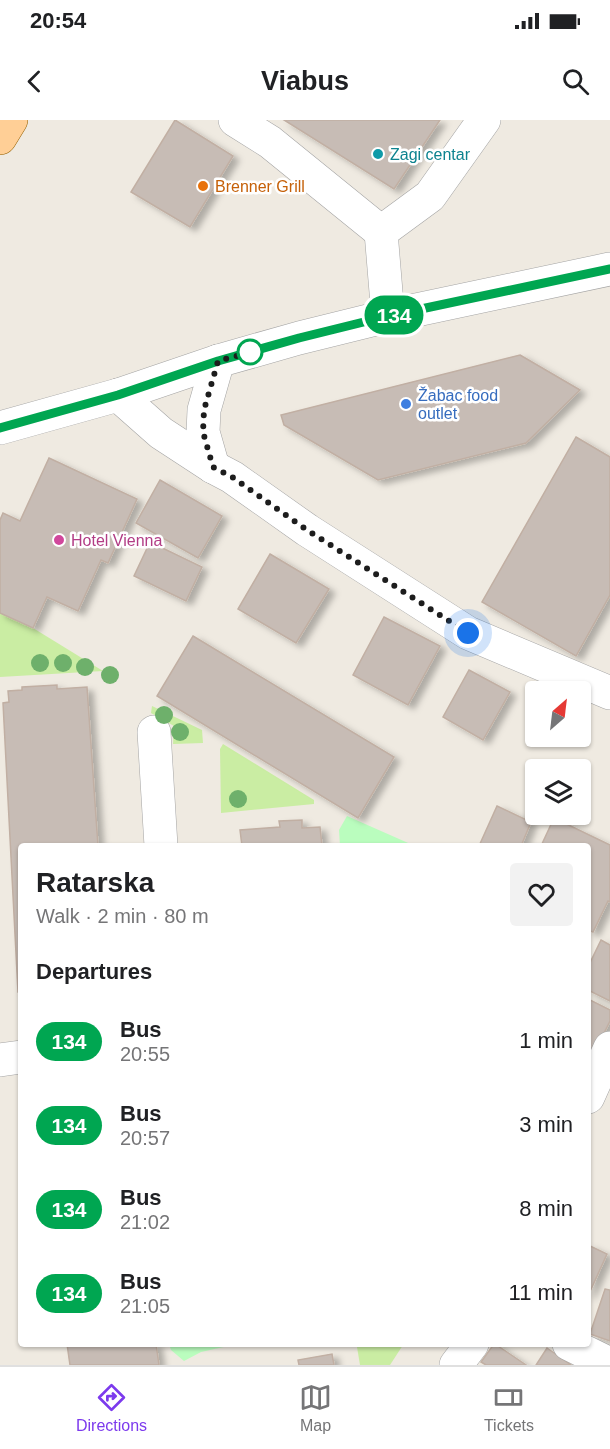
<!DOCTYPE html>
<html lang="en">
<head>
<meta charset="utf-8">
<style>
	body { margin:0; font-family:Arial,sans-serif; background:#f2f2f2; color:#202124; height:100vh; display:flex; flex-direction:column; font-size:22px; white-space:nowrap }
	* { box-sizing:border-box; margin:0 }
	p { font-size:20px; color:#757577 }
	.icon { flex:none; width:33px; height:33px; fill:none; stroke:currentColor; stroke-width:2; stroke-linecap:round; stroke-linejoin:round }
	.map { position:relative; flex:1; overflow:hidden }
	.drawer { position:absolute; left:18px; top:723px; width:573px; height:504px; display:flex; flex-direction:column; background:#fff; border-radius:6px; box-shadow:0 2px 4px #0004 }
	.drawer>* { flex:none }
	.badge { padding:0 12px; border-radius:20px; font-size:21px; line-height:39px }
	.needle { width:39px; rotate:28deg }
	.buttons { position:absolute; left:525px; top:561px; display:grid; gap:12px }
	.buttons a { display:grid; place-items:center; width:66px; height:66px; border-radius:6px; background:#fff; box-shadow:0 2px 4px #0004; font-size:30px }
	.you { position:absolute; width:30px; height:30px; margin:-15px; border:4px solid #fff; border-radius:50%; background:#1a73e8; box-shadow:0 0 0 9px #1a73e833 }
	.map>.badge { position:absolute; translate:-50% -50%; box-shadow:0 0 0 3px #fff }
	h2 { padding:0 18px; font-size:22px; line-height:54px }
	.round { display:grid; place-items:center; flex:none; width:63px; height:63px; border-radius:6px; background:#f2f2f2 }
	.headline { display:flex; align-items:center; justify-content:space-between; height:102px; padding:0 18px }
	h1 { font-size:28px; font-weight:600; line-height:45px }
	ul { padding:0; list-style:none }
	li { display:flex; align-items:center; gap:18px; height:84px; padding:0 18px }
	li div { flex:1 }
	li b { display:block; font-size:22px }
	li em { font-style:normal }
	li .badge { min-width:66px; font-weight:700; text-align:center }
	.status { display:flex; justify-content:space-between; align-items:center; height:42px; padding:0 30px; background:#fff; direction:ltr }
	.status svg { height:16px; fill:currentColor }
	header { display:flex; justify-content:space-between; align-items:center; height:78px; padding:0 18px; background:#fff; font-size:27px; font-weight:600 }
	.menu { display:flex; justify-content:space-around; align-items:center; height:84px; border-top:2px solid #e0e0e0; background:#fff; font-size:16px; color:#757577 }
	.menu a { display:grid; justify-items:center; gap:3px }
	.menu .active { color:#7c3aed }
	.map>svg:first-child { display:block }
	.grass { fill:#caeda3 }
	.park { fill:#bafdbe }
	.building { fill:#c7bcb5; stroke:#c1afa3; stroke-width:1.5; filter:url(#shadow) }
	.lines { fill:none; stroke-linecap:round; stroke-linejoin:round }
	.minor-casing { stroke:#a4a4a4; stroke-width:34 }
	.major-casing { stroke:#956000; stroke-width:34 }
	.minor { stroke:#fff; stroke-width:33 }
	.major { stroke:#ffcf96; stroke-width:33 }
	.tree { fill:#6eb06b }
	.line-casing { stroke:#fff; stroke-width:14 }
	.line { stroke:#00a651; stroke-width:9 }
	.walk { stroke:#1d1d1d; stroke-width:6; stroke-dasharray:0 10.8 }
	.culture-dot { fill:#0f9aa8; stroke:#fff; stroke-width:2 }
	.food-dot { fill:#e8710a; stroke:#fff; stroke-width:2 }
	.stop-dot { fill:#fff; stroke:#00a651; stroke-width:3 }
	.shop-dot { fill:#3f7fe0; stroke:#fff; stroke-width:2 }
	.hotel-dot { fill:#d1479c; stroke:#fff; stroke-width:2 }
	.labels { text-anchor:middle; stroke-width:5; stroke-linejoin:round; paint-order:stroke }
	.culture-label { font-size:16px; fill:#0d838f; stroke:#fff; text-anchor:start }
	.food-label { font-size:16px; fill:#c56008; stroke:#fff; text-anchor:start }
	.shop-label { font-size:16px; fill:#366cbe; stroke:#fff; text-anchor:start }
	.hotel-label { font-size:16px; fill:#b23c85; stroke:#fff; text-anchor:start }
</style>
</head>
<body>
<div class="status"><b>20:54</b><svg viewBox="0 0 49 12"><path d="M0 12V9h3v3zM5 12V6h3v6zM10 12V3h3v9zM15 12V0h3v12zM26 1h20v11H26zM47 4h2v5h-2z"/></svg></div>
<header><svg class="icon" aria-label="back" viewBox="0 0 24 24"><path d="M15 5l-7 7 7 7"/></svg>Viabus<svg class="icon" aria-label="search" viewBox="0 0 24 24"><circle cx="10" cy="10" r="6"/><path d="M15 15l6 6"/></svg></header>
<div class="map">
<svg width="610" height="1245" viewBox="0 0 610 1245">
	<defs>
		<filter id="shadow"><feDropShadow dx="6" dy="4" stdDeviation="3" flood-color="#0004"/></filter>
	</defs>
	<rect width="100%" height="100%" fill="#efeae1"/>
	<g class="grass">
		<polygon points="0,493 33,508 103,551 0,557"/>
		<polygon points="152,586 202,610 203,623 173,624 174,606 151,593"/>
		<polygon points="223,624 314,680 314,684 221,693 220,629"/>
		<polygon points="403,1225 390,1245 360,1245 357,1227"/>
	</g>
	<g class="park">
		<polygon points="347,696 415,726 340,726 339,710"/>
		<polygon points="169,1224 237,1224 201,1232 184,1241 171,1230"/>
	</g>
	<g class="building">
		<polygon points="175,0 233,36 190,107 131,72"/>
		<polygon points="284,0 440,0 394,69"/>
		<polygon points="520,235 580,270 526,323 378,360 284,305 281,295"/>
		<polygon points="576,317 610,337 610,475 576,536 482,482"/>
		<polygon points="49,338 137,379 108,443 101,440 78,491 47,477 33,508 0,493 0,400 3,393 20,401"/>
		<polygon points="160,360 222,396 198,438 136,403"/>
		<polygon points="150,422 202,447 186,481 134,456"/>
		<polygon points="270,434 329,469 296,523 238,489"/>
		<polygon points="384,497 440,526 408,585 353,555"/>
		<polygon points="193,516 394,637 358,698 157,576"/>
		<polygon points="469,550 510,572 483,620 443,597"/>
		<polygon points="57,565 57,569 87,567 98,726 21,726 21,872 18,872 3,583 9,582 8,571 22,570 22,567"/>
		<polygon points="497,686 531,702 521,726 479,726"/>
		<polygon points="554,698 610,725 610,782 608,781 593,812 588,810 588,726 541,726"/>
		<polygon points="302,700 302,708 320,707 322,726 242,726 240,710 280,707 279,701"/>
		<polygon points="601,820 610,825 610,881 588,870 588,847"/>
		<polygon points="588,879 610,890 610,901 590,941 588,940"/>
		<polygon points="588,1125 607,1134 588,1176"/>
		<polygon points="605,1169 610,1170 610,1221 590,1214"/>
		<polygon points="67,1224 156,1224 159,1245 70,1245"/>
		<polygon points="494,1224 495,1224 526,1245 486,1245 481,1242"/>
		<polygon points="547,1228 571,1245 536,1245"/>
		<polygon points="332,1234 334,1245 299,1245 298,1240"/>
	</g>
	<g class="lines">
		<g class="minor-casing">
			<g id="minor">
				<polyline points="235,0 270,22 381,112"/>
				<polyline points="388,196 381,112 430,76 484,0"/>
				<polyline points="118,275 161,313 213,347 232,357 307,410 468,513 610,573"/>
				<polyline points="0,308 118,275 218,241 299,218 388,196 610,149"/>
				<polyline points="213,347 203,312 204,290 218,241"/>
				<polyline points="154,612 161,726"/>
				<polyline points="0,940 21,937"/>
				<polyline points="588,977 610,928"/>
				<polyline points="569,1224 610,1244"/>
				<polyline points="456,1245 472,1224"/>
			</g>
		</g>
		<g class="major-casing">
			<polyline id="major" points="0,18 11,0"/>
		</g>
		<use href="#minor" class="minor"/>
		<use href="#major" class="major"/>
	</g>
	<g class="tree">
		<circle cx="40" cy="543" r="9"/>
		<circle cx="63" cy="543" r="9"/>
		<circle cx="85" cy="547" r="9"/>
		<circle cx="110" cy="555" r="9"/>
		<circle cx="164" cy="595" r="9"/>
		<circle cx="180" cy="612" r="9"/>
		<circle cx="238" cy="679" r="9"/>
	</g>
	<g class="lines">
		<g class="line-casing">
			<polyline id="line" points="0,308 118,275 218,241 299,218 388,196 610,149"/>
		</g>
		<use href="#line" class="line"/>
		<polyline class="walk" points="250,232 259,230 218,241 204,290 203,312 213,347 232,357 307,410 468,513"/>
	</g>
	<circle class="culture-dot" cx="378" cy="34" r="6"/>
	<circle class="food-dot" cx="203" cy="66" r="6"/>
	<circle class="stop-dot" cx="250" cy="232" r="12"/>
	<circle class="shop-dot" cx="406" cy="284" r="6"/>
	<circle class="hotel-dot" cx="59" cy="420" r="6"/>
	<g class="labels">
		<g class="culture-label">
			<text x="390" y="40">Zagi centar</text>
		</g>
		<g class="food-label">
			<text x="215" y="72">Brenner Grill</text>
		</g>
		<g class="shop-label">
			<text x="418" y="281">Žabac food<tspan x="418" dy="18">outlet</tspan></text>
		</g>
		<g class="hotel-label">
			<text x="71" y="426">Hotel Vienna</text>
		</g>
	</g>
</svg>
<div class="buttons">
<a><svg class="needle" viewBox="-14 -14 28 28"><path d="M0-13l5 13h-10z" fill="#e53935"/><path d="M0 13l5-13h-10z" fill="#757577"/></svg></a>
<a><svg class="icon" aria-label="layers" viewBox="0 0 24 24"><path d="M12 4l9 5-9 5-9-5zM3 14l9 5 9-5"/></svg></a>
</div>
<div class="you" style="left:468px;top:513px"></div>
<b class="badge" style="left:394px;top:195px;background:#00a651;color:#fff">134</b>
<section class="drawer">
<div class="headline"><div><h1>Ratarska</h1><p>Walk · 2 min · 80 m</p></div><a class="round"><svg class="icon" aria-label="heart" viewBox="0 0 24 24"><path d="M12 20l-8-8c-3-5 5-10 8-4 3-6 11-1 8 4z"/></svg></a></div>
<h2>Departures</h2>
<ul>
<li><span class="badge" style="background:#00a651;color:#fff">134</span><div><b>Bus</b><p>20:55</p></div><em>1 min</em></li>
<li><span class="badge" style="background:#00a651;color:#fff">134</span><div><b>Bus</b><p>20:57</p></div><em>3 min</em></li>
<li><span class="badge" style="background:#00a651;color:#fff">134</span><div><b>Bus</b><p>21:02</p></div><em>8 min</em></li>
<li><span class="badge" style="background:#00a651;color:#fff">134</span><div><b>Bus</b><p>21:05</p></div><em>11 min</em></li>
</ul>
</section>
</div>
<nav class="menu">
<a class="active"><svg class="icon" aria-label="directions" viewBox="0 0 24 24"><path d="M12 3l9 9-9 9-9-9zM9 14v-3h6M13 9l2 2-2 2"/></svg>Directions</a>
<a><svg class="icon" aria-label="map" viewBox="0 0 24 24"><path d="M3 6l6-2 6 2 6-2v14l-6 2-6-2-6 2zM9 4v14M15 6v14"/></svg>Map</a>
<a><svg class="icon" aria-label="tickets" viewBox="0 0 24 24"><path d="M3 7h18v10H3zM15 7v10"/></svg>Tickets</a>
</nav>
</body>
</html>
